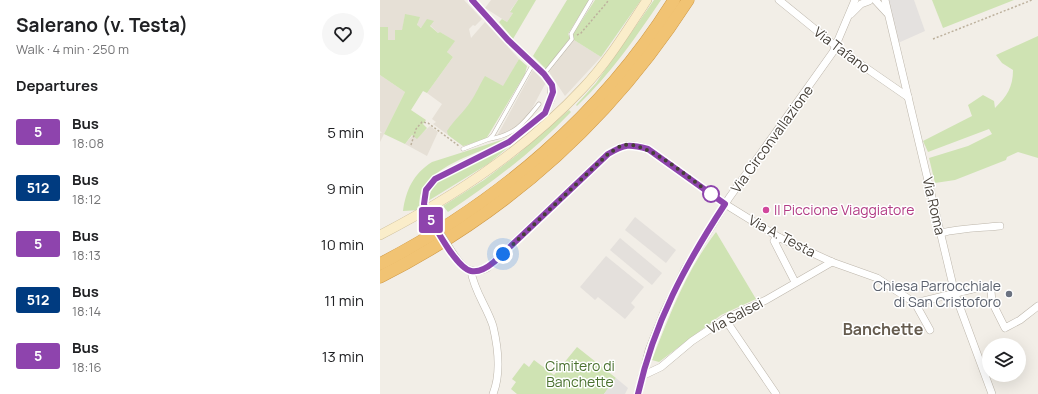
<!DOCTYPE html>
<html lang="en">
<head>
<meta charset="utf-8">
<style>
	body { margin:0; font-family:Manrope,sans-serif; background:#f6f6f6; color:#202124; height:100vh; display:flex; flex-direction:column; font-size:15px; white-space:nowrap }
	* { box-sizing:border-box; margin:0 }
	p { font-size:13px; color:#757577 }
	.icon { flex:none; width:22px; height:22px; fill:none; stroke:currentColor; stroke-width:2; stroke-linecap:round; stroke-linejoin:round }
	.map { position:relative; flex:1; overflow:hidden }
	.panel { display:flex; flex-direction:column; background:#fff; width:380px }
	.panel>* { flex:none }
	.badge { padding:0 8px; border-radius:3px; font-size:14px; line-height:26px }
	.tools { position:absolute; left:602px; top:338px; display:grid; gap:8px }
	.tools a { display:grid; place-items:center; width:44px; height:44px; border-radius:50%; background:#fff; box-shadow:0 4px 16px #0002; font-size:20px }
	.you { position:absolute; width:20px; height:20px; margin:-10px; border:3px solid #fff; border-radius:50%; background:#1a73e8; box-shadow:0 0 0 6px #1a73e833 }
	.map>.badge { position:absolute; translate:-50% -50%; box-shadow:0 0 0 2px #fff }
	h2 { padding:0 16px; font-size:15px; line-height:36px }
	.round { display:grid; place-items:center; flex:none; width:42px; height:42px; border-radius:21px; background:#f6f6f6 }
	.summary { display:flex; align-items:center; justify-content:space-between; height:68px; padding:0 16px }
	h1 { font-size:19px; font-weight:700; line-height:30px }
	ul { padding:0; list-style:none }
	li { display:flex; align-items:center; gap:12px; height:56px; padding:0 16px }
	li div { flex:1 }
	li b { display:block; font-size:15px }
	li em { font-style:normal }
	li .badge { min-width:44px; font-weight:700; text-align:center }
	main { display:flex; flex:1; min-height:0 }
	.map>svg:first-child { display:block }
	.residential { fill:#e6e0d6 }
	.industrial { fill:#e4e0dc }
	.green { fill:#cfe3b3 }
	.parking { fill:#e4e1df }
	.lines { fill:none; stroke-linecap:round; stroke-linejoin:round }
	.lane-casing { stroke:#bdb6ab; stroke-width:4.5 }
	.street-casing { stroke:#bdb6ab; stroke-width:8 }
	.secondary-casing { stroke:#cebf9a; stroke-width:10 }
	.highway-casing { stroke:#cf9844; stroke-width:13 }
	.path { stroke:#bdb19d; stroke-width:1.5; stroke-dasharray:2 2; stroke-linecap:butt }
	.lane { stroke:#fff; stroke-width:3.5 }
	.street { stroke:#fff; stroke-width:7 }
	.secondary { stroke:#faedca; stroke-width:9 }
	.highway { stroke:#f1c373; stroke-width:12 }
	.street-bridge-casing { stroke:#bdb6ab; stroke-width:8; stroke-linecap:butt }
	.street-bridge { stroke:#fff; stroke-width:7 }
	.line-casing { stroke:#fff; stroke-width:9 }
	.line { stroke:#8e44ad; stroke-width:6 }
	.walk { stroke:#453f37; stroke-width:4; stroke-dasharray:0 7.2 }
	.stop-dot { fill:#fff; stroke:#8e44ad; stroke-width:2 }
	.hotel-dot { fill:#d1479c; stroke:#fff; stroke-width:1.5 }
	.worship-dot { fill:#6b7280; stroke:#fff; stroke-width:1.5 }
	.labels { text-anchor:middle; stroke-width:3; stroke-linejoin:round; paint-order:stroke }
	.street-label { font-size:14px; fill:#453f37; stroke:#fff }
	.hotel-label { font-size:14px; fill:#b23c85; stroke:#fff; text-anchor:start }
	.worship-label { font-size:14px; fill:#5b616d; stroke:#fff; text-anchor:end }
	.park-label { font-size:14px; fill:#4a712f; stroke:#fff }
	.quarter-label { font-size:16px; font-weight:bold; fill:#665c4f; stroke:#fff }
</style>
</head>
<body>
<main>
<section class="panel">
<div class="summary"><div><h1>Salerano (v. Testa)</h1><p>Walk · 4 min · 250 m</p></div><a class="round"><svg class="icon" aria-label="heart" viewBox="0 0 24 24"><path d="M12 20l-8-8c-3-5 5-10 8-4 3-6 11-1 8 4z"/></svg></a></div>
<h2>Departures</h2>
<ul>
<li><span class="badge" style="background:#8e44ad;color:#fff">5</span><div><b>Bus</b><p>18:08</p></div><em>5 min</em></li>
<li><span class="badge" style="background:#003b80;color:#fff">512</span><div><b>Bus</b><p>18:12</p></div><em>9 min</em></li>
<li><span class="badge" style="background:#8e44ad;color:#fff">5</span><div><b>Bus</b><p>18:13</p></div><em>10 min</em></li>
<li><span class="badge" style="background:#003b80;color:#fff">512</span><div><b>Bus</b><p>18:14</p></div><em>11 min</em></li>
<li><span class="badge" style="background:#8e44ad;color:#fff">5</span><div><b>Bus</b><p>18:16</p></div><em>13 min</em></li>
</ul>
</section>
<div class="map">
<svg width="658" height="394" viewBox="0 0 658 394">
	<rect width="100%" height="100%" fill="#f2eee7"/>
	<g class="residential">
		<polygon points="0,0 84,0 102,19 95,26 93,25 89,29 91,38 105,22 139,59 91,145 83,146 53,124 56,122 52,119 62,104 47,93 73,57 67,52 74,41 60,32 58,33 50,25 54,22 42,28 37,26 39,17 25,15 17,61 8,57 8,27 0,27"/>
		<polygon points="111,0 138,0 130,11 133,13 127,22 105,8"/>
		<polygon points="194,40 221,57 185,96 169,72"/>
		<polygon points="153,70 166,83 164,86 148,116 139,125 132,130 117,136"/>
		<polygon points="0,75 25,92 0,142 0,133 2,133 0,131"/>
		<polygon points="50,126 58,132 47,156 25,144 33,135 37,138"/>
	</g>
	<g class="industrial">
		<polygon points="255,217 296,250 286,263 245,230"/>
		<polygon points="240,238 282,273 272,285 230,250"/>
		<polygon points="226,256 264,287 251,303 255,307 245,319 218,297 215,300 200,287"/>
	</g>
	<g class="green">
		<polygon points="138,0 156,0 133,39 119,22 122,19 127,22 133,13 130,12"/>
		<polygon points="187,0 209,0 188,34 190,38 166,69 153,56"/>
		<polygon points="215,0 261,0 221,57 194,40 193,34"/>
		<path d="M274,0H281C256,37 230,75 197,106L196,105L216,83Z"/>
		<polygon points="552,0 634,0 563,28"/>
		<polygon points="25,14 40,17 37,25 41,28 47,19 54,21 50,26 58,33 60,32 75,41 67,52 73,57 47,93 43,91 31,110 46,120 43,124 47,128 37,139 32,135 25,144 4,134 25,92 0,75 0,27 8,27 8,40 15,40 15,30 22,30"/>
		<path d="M658,36V158L638,152L627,157L626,160L575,180L555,183L549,158L588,146L612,134L609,129L548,152L543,141L592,116L588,105L603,95L614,101L615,108C627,96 633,87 633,70L622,63L616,55Z"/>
		<path d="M139,59L147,66L145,74L106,139L83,146L68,135L67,131C74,120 84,112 91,101C96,94 100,84 105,76L123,86Z"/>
		<path d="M189,110L191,112C154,151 113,182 68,212L63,206L104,180L137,155Z"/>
		<path d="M131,137L125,141C97,154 33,169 40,210L23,211C26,190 33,174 52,162Z"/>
		<path d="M131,145L108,164L48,201C50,191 53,185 62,179Z"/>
		<path d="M336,232L376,299L341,315L279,362L272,360C290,314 306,271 336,232Z"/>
		<polygon points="197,347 236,378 224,394 137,394 131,389 136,382 132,379 144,363 149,367 154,360 174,375"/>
	</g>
	<g class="parking">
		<polygon points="508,0 534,0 545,31 518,43"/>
		<polygon points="236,378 248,388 245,394 224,394"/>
	</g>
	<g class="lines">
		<g class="lane-casing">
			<g id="lane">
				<polyline points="164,74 192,39 191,34 211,0"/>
				<path d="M110,139C136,134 143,124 159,104"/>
				<polyline points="83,149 109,139 113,135 153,64"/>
			</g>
		</g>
		<g class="street-casing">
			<g id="street">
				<polyline points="399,0 463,52 528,97"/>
				<polyline points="495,0 507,13"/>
				<polyline points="505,0 575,294 612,394"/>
				<polyline points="471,14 481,4 489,1"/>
				<polyline points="44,204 46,190 55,179 129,142 165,113 171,99 172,85 164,74 128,40 92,0"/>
				<path d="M561,233C580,228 600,228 620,226"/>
				<polyline points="400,238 394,241 415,282"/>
				<path d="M70,249C80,264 87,277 107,268L228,154C245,144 249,143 268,149L345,204L400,238L452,262L497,278L535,303L597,288L609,287L611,291L612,302L625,328L640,320L658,306"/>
				<path d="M91,271C94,291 107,307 113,326C118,347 121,374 113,394"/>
				<polyline points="535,303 550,330"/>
				<polyline points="345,319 396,394"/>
				<polyline points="262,376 281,367 312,341 345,319 386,300 452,262"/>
				<polyline points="258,394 269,350 284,312 305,269 349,198 453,52 475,0"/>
			</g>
		</g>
		<g class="secondary-casing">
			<path id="secondary" d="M0,235C74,197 146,149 203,88C228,62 247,30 267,0"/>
		</g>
		<g class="highway-casing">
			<g id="highway">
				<path d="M0,264C118,203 223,114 294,0"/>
				<path d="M0,277C128,212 230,121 308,0"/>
			</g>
		</g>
		<g class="path">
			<polyline points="197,35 201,33 229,0"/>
			<polyline points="553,39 652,0"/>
			<polyline points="31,145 36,129 42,122 48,123 79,146"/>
		</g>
		<use href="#lane" class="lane"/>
		<use href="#street" class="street"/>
		<use href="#secondary" class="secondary"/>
		<use href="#highway" class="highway"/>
		<g class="street-bridge-casing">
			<polyline id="street-bridge" points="44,204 50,218 70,249"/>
		</g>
		<use href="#street-bridge" class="street-bridge"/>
	</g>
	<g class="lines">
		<g class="line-casing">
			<path id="line" d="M92,0L128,40L164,74L172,85L173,92L165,113L129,142L55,179L46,190L44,204L46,211C54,225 76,268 91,271C100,273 108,267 114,262L228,154C245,144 249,144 268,149L345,204C305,265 274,323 258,394"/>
		</g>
		<use href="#line" class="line"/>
		<path class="walk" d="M123,254L228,154C233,151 239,146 244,145C268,141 313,181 332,195L331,194"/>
	</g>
	<circle class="stop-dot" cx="331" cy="194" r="8"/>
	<circle class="hotel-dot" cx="386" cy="210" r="4"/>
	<circle class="worship-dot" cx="629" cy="294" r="4"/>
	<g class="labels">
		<g class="street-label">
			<text transform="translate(462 50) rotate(37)" y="5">Via Tafano</text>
			<text transform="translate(392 139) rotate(-54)" y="5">Via Circonvallazione</text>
			<text transform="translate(554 206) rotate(77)" y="5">Via Roma</text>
			<text transform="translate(402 236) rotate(28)" y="5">Via A. Testa</text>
			<text transform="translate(355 316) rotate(-28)" y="5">Via Salsei</text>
		</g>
		<g class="hotel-label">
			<text x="394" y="215">Il Piccione Viaggiatore</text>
		</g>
		<g class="worship-label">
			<text x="621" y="291">Chiesa Parrocchiale<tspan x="621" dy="16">di San Cristoforo</tspan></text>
		</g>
		<g class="park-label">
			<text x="200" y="371">Cimitero di<tspan x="200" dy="16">Banchette</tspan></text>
		</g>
		<g class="quarter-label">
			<text x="503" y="335">Banchette</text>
		</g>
	</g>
</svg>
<div class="tools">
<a><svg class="icon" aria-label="layers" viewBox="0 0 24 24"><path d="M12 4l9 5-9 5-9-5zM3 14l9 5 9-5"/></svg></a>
</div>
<div class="you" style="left:123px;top:254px"></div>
<b class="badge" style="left:51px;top:220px;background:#8e44ad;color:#fff">5</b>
</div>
</main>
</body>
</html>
